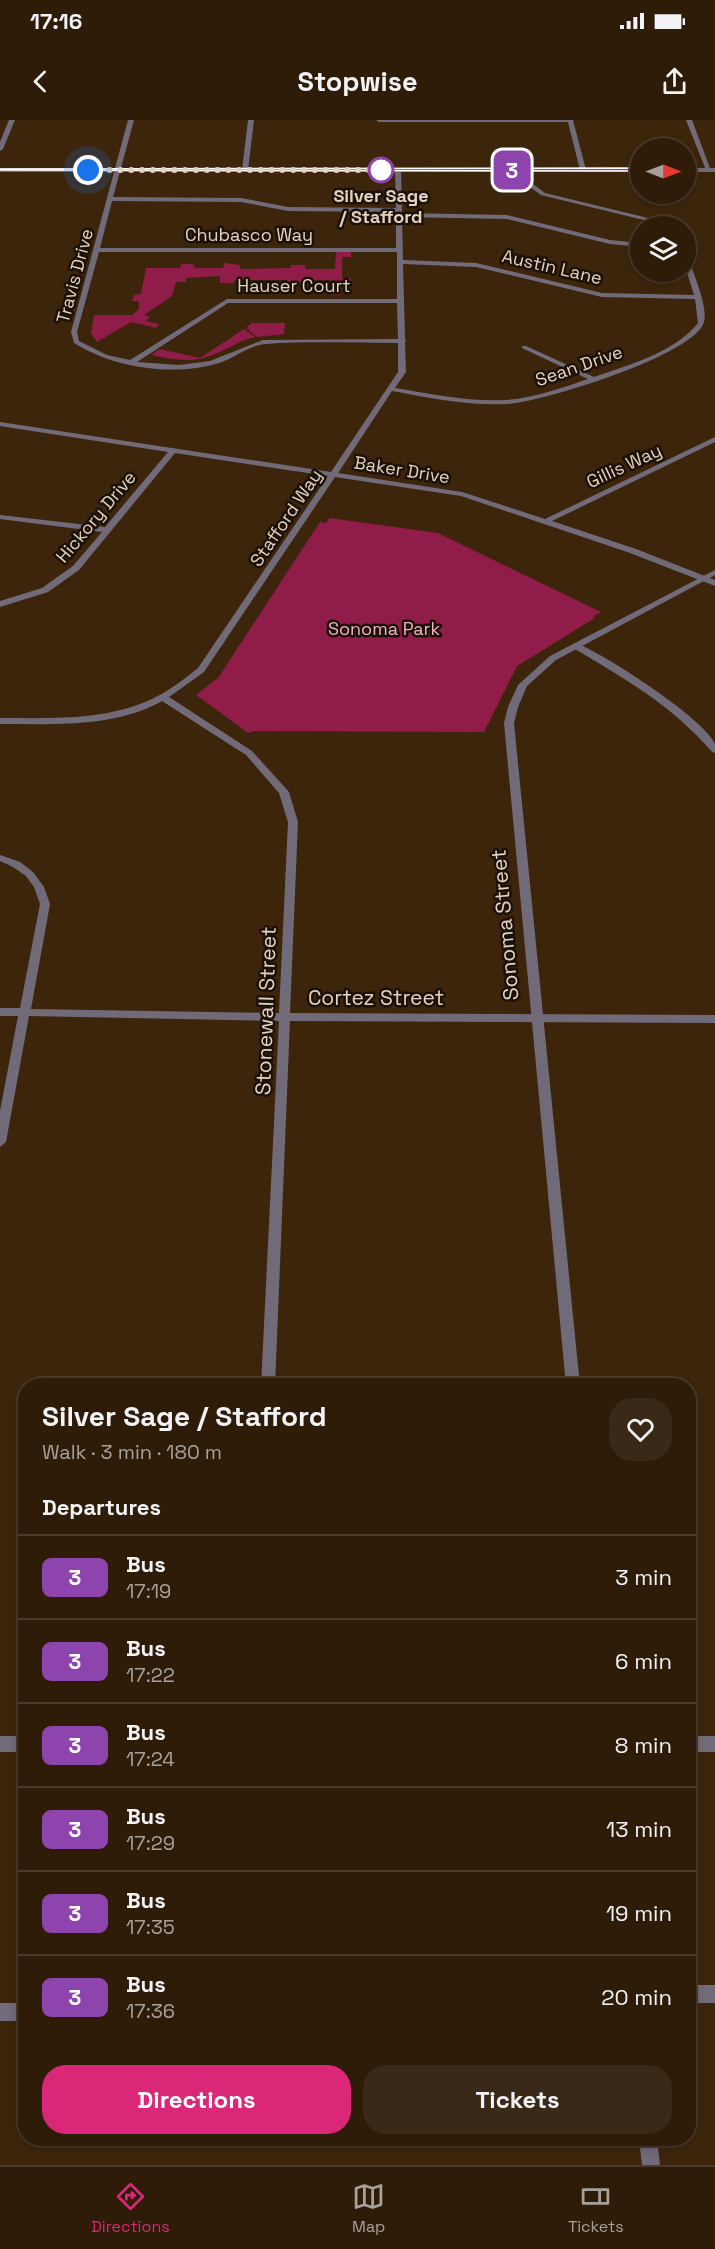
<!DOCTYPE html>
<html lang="en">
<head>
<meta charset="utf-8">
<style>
	body { margin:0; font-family:"Space Grotesk",sans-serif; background:#3a2917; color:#f1f3f6; height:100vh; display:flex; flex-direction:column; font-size:22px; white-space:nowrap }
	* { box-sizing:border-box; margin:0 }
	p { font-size:20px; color:#a7a19c }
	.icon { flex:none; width:33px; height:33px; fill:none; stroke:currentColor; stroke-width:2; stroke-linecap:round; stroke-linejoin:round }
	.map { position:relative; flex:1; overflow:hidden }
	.panel { position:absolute; left:18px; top:1258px; width:678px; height:768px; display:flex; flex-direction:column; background:#2e1c09; border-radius:24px; box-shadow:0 3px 9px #0003,0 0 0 2px #493a2a }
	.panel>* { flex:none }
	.badge { padding:0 12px; border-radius:9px; font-size:21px; line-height:39px }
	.needle { width:39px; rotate:90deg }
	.tools { position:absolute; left:630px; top:18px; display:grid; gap:12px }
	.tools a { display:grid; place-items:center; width:66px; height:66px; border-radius:50%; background:#2e1c09; box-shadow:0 3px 9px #0003,0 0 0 2px #493a2a; font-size:30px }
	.you { position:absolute; width:30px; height:30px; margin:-15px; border:4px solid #fff; border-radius:50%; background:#1a73e8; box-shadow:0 0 0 9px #1a73e833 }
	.map>.badge { position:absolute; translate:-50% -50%; box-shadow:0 0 0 3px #fff }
	h2 { padding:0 24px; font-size:22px; line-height:54px }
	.round { display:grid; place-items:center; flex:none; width:63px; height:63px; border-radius:24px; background:#3a2917 }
	.headline { display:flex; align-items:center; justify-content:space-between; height:102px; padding:0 24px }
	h1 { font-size:28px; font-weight:700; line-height:45px }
	.primary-button { display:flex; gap:12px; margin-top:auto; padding:12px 24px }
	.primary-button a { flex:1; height:69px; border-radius:24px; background:#db2777; color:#fff; font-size:24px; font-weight:700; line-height:69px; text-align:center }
	.primary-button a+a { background:#3a2917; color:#f1f3f6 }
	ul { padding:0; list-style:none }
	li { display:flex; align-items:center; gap:18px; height:84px; padding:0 24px; border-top:2px solid #493a2a }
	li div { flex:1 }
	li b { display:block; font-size:22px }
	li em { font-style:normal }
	li .badge { min-width:66px; font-weight:700; text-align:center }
	.status { display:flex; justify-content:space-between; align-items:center; height:42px; padding:0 30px; background:#2e1c09; direction:ltr }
	.status svg { height:16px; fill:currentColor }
	header { display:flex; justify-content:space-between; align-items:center; height:78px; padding:0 24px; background:#2e1c09; font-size:27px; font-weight:700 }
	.tabs { display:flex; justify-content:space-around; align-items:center; height:84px; border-top:2px solid #493a2a; background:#2e1c09; font-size:16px; color:#a7a19c }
	.tabs a { display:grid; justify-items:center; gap:3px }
	.tabs .current { color:#db2777 }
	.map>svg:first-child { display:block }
	.green { fill:#901c49 }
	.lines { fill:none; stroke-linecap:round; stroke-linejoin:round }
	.minor { fill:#716b79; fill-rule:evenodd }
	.tertiary { fill:#716b79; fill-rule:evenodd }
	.line { fill:#8e44ad; stroke:#fff; stroke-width:1.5 }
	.walk { stroke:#e2d2c5; stroke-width:6; stroke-dasharray:0 10.8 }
	.stop-dot { fill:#fff; stroke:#8e44ad; stroke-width:3 }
	.labels { text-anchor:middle; stroke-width:5; stroke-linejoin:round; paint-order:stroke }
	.far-stop-label { font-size:18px; font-weight:bold; fill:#e2d2c5; stroke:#1c1107 }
	.far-street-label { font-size:18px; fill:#e2d2c5; stroke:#1c1107 }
	.far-park-label { font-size:18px; fill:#f1b3c2; stroke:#1c1107 }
	.street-label { font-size:21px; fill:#e2d2c5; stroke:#1c1107 }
</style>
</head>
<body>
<div class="status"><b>17:16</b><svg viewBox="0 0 49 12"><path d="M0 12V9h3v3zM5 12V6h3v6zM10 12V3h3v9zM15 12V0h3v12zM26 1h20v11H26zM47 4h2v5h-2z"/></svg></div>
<header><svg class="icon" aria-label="back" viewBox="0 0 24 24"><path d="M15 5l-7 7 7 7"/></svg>Stopwise<svg class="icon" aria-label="share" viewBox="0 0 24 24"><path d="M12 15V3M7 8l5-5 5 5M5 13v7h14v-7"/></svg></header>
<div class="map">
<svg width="715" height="2045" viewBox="0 0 715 2045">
	<rect width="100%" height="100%" fill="#3d250c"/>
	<g class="green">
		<polygon points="336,132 351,132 351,137 342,137 342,158 351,158 351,164 341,164 341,175 331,175 331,160 303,160 302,163 287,163 287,160 235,160 234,163 220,163 220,156 186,158 186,162 176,162 172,176 144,195 150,197 146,201 159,204 156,208 131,202 97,222 91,213 94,195 132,195 139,189 139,181 132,181 134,175 141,174 146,148 180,148 181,144 193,144 195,148 223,148 224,143 240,145 240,149 291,148 291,145 305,145 305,149 335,149"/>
		<polygon points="252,203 285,203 284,214 257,217 246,208"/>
		<path d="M244,209L255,217C237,221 224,232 207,237C190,243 169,239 151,235L160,229L200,238Z"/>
		<polygon points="329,398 438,413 601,492 593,497 595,498 517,546 484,612 254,611 248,613 196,575 218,558 320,402 326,403"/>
	</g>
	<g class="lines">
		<g class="minor">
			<polygon points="9,0 15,0 3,29 0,31 0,22"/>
			<path d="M128,0H134L113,77L241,78L288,87L396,88L395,50L398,48L401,50L402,93L507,95L610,120L640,123V127L610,124L507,99L402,97L403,140L476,143L602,173L694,175L686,149V138L689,140C694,155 708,187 704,202C695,235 540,283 506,284C468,286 430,278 392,271L338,353L462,372L545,399L715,317V322L552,401L636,429L715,460V466L630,433L461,376L335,357L204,552L169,577L252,631L289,672L298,702L290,893L715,895V903L290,901L275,1266H261L279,901L29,896L6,1022L0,1027V991L18,896H0V888H20L40,784L34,767L26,756L13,747L0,741V735L20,742L33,752L44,767L50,784L31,889L279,893L288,702L279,673L246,635L162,581C114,608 53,604 0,604V598C51,598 105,601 152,579C169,571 183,560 198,548L328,356L175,333L79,450L48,472L0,487V481L42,468L73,446L102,412L0,399V395L105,407L168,332L0,306V302L331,352L398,252V223C354,223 309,221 266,224C249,225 235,238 219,243C173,257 114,248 74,223L71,212ZM112,81L241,82L288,91L396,92V128H100ZM99,132H397V179H227L130,240L107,235L79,221L77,212ZM403,144L476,147L602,177L695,179L698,203C675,232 629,245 594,257L526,226H522V228L588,259C562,268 534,278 506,280C469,282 432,274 395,268L406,252L405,223L406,221L405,219ZM228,183H397L398,219L263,220L210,241L179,245L137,242Z"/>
			<polygon points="248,0 254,0 248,50 245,52 242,50"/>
			<polygon points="376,0 573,0 586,50 583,52 580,50 568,2 379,2"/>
			<polygon points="686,0 692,0 711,51 706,50"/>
			<polygon points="527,48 530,50 533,64 545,73 652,99 668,106 661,106 648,101 541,75 527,65 524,50"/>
			<path d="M576,523C603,533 705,599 715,624C715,625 715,632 715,633L712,632C673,586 624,558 573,528V524Z"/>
			<rect x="0" y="1616" width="26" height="16"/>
			<rect x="688" y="1616" width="27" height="16"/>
			<polygon points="639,2019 657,2019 660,2045 642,2045"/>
		</g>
		<g class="tertiary">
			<rect x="0" y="48" width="640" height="4"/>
			<rect x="686" y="48" width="29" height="4"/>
			<polygon points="715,450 715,455 556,540 527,566 518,587 514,603 580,1266 566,1266 504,603 508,587 518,565 550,536"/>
			<rect x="688" y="1865" width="27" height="18"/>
			<rect x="0" y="1883" width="26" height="18"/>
		</g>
	</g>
	<polygon class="line" points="640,48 642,51 0,50 0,49"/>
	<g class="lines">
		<polyline class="walk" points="88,50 381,50"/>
	</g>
	<circle class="stop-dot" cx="381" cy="50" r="12"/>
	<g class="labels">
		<g class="far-stop-label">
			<text x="381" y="82">Silver Sage<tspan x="381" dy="21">/ Stafford</tspan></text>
		</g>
		<g class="far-street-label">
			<text x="249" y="121">Chubasco Way</text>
			<text transform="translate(552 147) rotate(13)" y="6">Austin Lane</text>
			<text transform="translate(75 156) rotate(-75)" y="6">Travis Drive</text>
			<text x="294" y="172">Hauser Court</text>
			<text transform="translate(579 246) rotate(-19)" y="6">Sean Drive</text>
			<text transform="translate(624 346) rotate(-25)" y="6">Gillis Way</text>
			<text transform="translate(402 350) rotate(9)" y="6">Baker Drive</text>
			<text transform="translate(96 397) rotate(-50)" y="6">Hickory Drive</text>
			<text transform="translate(286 398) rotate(-56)" y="6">Stafford Way</text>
		</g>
		<g class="far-park-label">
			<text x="384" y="515">Sonoma Park</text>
		</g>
		<g class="street-label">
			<text transform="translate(505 805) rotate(-95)" y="7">Sonoma Street</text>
			<text x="376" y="885">Cortez Street</text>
			<text transform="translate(266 891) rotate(-88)" y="7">Stonewall Street</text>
		</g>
	</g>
</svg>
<div class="tools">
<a><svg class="needle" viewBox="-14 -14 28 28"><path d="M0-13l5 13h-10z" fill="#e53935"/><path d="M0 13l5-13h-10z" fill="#a7a19c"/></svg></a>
<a><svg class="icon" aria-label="layers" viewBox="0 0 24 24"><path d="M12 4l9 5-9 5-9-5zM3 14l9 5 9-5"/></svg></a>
</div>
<div class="you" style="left:88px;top:50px"></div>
<b class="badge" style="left:512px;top:50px;background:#8e44ad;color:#fff">3</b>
<section class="panel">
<div class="headline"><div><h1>Silver Sage / Stafford</h1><p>Walk · 3 min · 180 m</p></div><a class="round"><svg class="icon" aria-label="heart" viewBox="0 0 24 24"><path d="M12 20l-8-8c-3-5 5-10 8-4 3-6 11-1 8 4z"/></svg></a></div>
<h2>Departures</h2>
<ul>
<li><span class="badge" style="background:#8e44ad;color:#fff">3</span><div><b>Bus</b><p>17:19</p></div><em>3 min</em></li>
<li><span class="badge" style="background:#8e44ad;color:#fff">3</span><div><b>Bus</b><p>17:22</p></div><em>6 min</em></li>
<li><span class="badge" style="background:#8e44ad;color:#fff">3</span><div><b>Bus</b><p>17:24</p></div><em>8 min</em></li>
<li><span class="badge" style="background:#8e44ad;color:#fff">3</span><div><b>Bus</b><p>17:29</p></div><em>13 min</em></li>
<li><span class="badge" style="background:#8e44ad;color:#fff">3</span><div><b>Bus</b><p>17:35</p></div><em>19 min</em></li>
<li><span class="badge" style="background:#8e44ad;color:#fff">3</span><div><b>Bus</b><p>17:36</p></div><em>20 min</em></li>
</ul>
<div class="primary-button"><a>Directions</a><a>Tickets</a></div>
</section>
</div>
<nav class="tabs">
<a class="current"><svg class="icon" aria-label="directions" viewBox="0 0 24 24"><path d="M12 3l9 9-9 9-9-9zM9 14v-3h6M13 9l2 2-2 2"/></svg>Directions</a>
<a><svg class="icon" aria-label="map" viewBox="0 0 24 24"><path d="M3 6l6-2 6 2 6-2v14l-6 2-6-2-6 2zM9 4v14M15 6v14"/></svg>Map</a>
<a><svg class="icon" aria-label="tickets" viewBox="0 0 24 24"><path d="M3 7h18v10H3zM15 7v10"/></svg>Tickets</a>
</nav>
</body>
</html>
